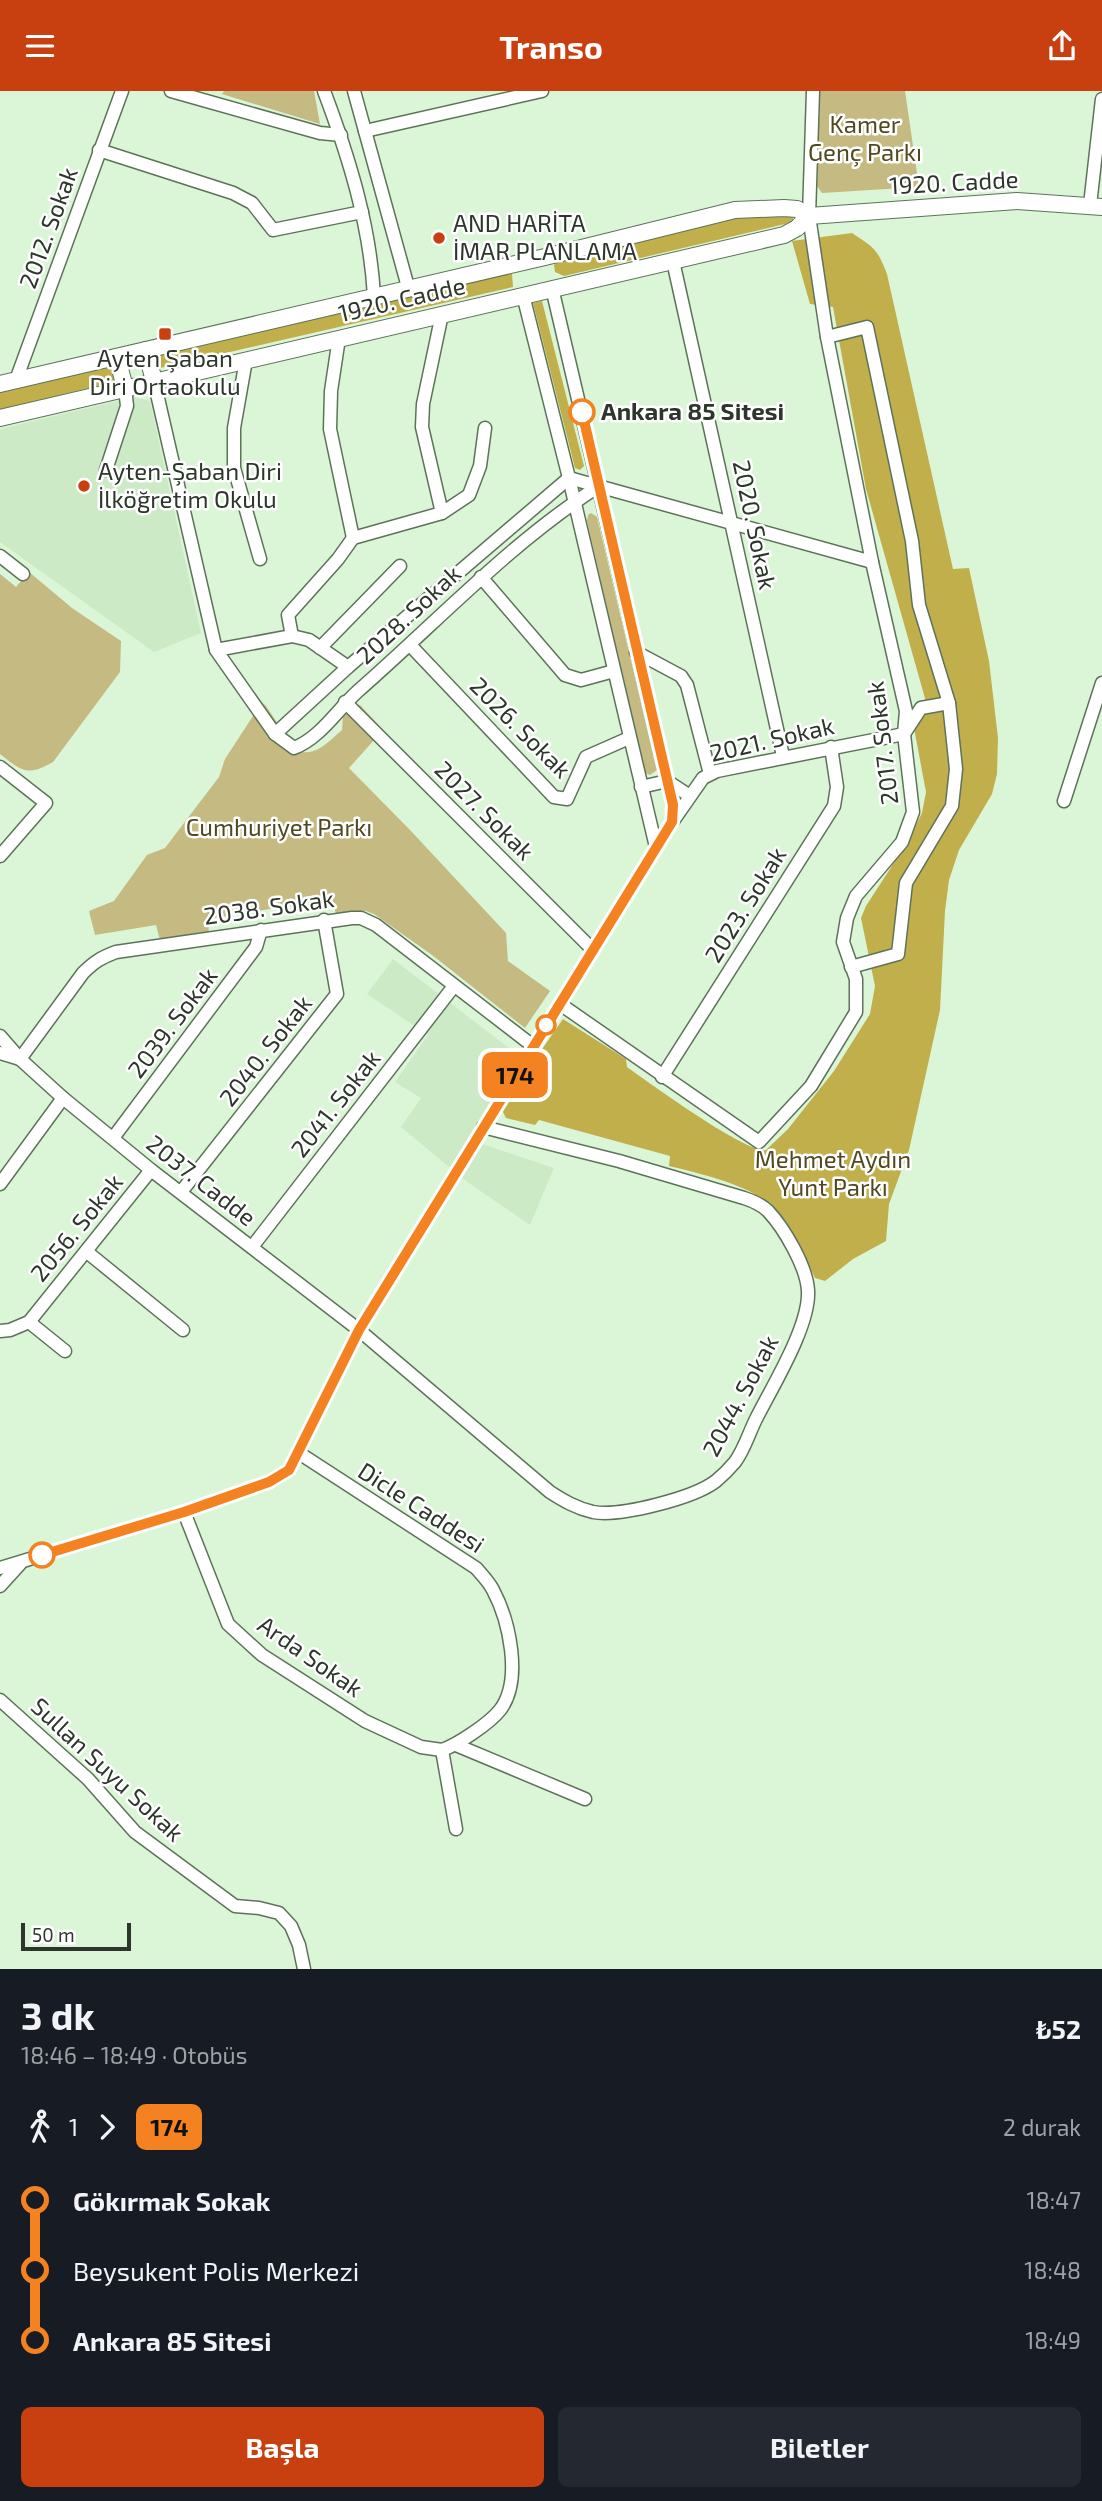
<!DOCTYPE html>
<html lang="tr">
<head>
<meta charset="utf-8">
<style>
	body { margin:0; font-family:"Exo 2",sans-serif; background:#242831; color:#f1f3f6; height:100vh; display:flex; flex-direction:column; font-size:26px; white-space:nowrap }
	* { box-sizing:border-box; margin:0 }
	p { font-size:23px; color:#9ea1a6 }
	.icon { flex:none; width:38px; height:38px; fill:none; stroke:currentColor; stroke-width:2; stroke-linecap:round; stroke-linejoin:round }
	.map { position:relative; height:1878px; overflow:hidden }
	.drawer { display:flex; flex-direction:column; background:#171b24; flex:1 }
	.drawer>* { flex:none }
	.badge { padding:0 14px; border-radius:10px; font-size:24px; line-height:46px }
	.scale { position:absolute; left:21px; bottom:18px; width:110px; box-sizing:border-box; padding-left:7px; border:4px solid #2c362b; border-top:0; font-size:19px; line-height:24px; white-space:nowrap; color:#2c362b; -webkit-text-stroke:5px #fff; paint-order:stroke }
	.map>.badge { position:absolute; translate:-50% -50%; box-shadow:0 0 0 4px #fff }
	.legs { display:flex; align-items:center; gap:10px; height:77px; padding:0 21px; font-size:23px }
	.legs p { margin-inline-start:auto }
	.summary { display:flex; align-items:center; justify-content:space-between; height:119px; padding:0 21px }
	h1 { font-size:38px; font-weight:700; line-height:52px }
	.cta { display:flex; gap:14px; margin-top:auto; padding:14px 21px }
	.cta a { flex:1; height:80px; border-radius:10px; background:#c84010; color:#fff; font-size:28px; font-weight:700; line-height:80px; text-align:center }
	.cta a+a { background:#242831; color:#f1f3f6 }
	ul { padding:0 21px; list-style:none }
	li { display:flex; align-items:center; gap:24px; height:70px; font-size:26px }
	li i { display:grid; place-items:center; width:10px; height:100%; margin:0 9px; background:currentColor }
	li i::after { content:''; width:18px; height:18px; margin:-9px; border:5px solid; border-radius:50%; background:#171b24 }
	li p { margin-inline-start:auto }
	li:first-child i { background:linear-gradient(#0000 50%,currentColor 0) }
	li:last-child i { background:linear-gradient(currentColor 50%,#0000 0) }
	header { display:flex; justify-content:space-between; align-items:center; height:91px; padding:0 21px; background:#c84010; color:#fff; font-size:32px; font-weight:700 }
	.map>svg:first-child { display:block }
	.built { fill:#cceac6 }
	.green { fill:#c4ba82 }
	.forest { fill:#c1af4b }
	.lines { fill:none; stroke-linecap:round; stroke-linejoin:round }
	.street-casing { stroke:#5d7359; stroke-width:15 }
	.secondary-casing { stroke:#5d7359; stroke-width:18 }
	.street { stroke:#fff; stroke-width:12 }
	.secondary { stroke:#fff; stroke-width:16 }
	.line-1-casing { stroke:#fff; stroke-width:16 }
	.line-1 { stroke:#f58220; stroke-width:10 }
	.poi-dot { fill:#c84010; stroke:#fff; stroke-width:2.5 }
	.stop-1-dot { fill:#fff; stroke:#f58220; stroke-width:3.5 }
	.labels { text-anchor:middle; stroke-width:5; stroke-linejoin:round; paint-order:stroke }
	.park-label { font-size:24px; fill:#50481f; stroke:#fff }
	.street-label { font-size:24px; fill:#2c362b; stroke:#fff }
	.poi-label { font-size:24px; fill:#2c362b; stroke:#fff; text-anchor:start }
	.stop-label { font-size:24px; font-weight:bold; fill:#2c362b; stroke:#fff; text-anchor:start }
</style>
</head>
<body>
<header><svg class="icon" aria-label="menu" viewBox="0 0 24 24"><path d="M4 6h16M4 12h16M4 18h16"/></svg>Transo<svg class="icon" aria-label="share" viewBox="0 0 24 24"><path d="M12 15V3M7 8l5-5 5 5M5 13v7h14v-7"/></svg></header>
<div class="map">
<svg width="1102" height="1878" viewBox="0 0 1102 1878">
	<rect width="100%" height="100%" fill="#dbf5d7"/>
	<g class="built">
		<polygon points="134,306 150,310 201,542 154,561 0,451 0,338"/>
		<polygon points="393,868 518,964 470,1049 554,1077 530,1134 466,1090 401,1036 421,1007 395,991 428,944 367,903"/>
	</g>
	<g class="green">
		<polygon points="224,0 314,0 320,33 222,3"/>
		<polygon points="820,0 905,0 919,96 822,102 817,95"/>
		<polygon points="591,422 597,426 657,679 650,684 645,682 587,430 588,424"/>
		<path d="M29,481L72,517L121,550L120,581L53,671C27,686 22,680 0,663V483L16,496Z"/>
		<path d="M257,607L266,615L296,660C316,666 328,651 342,639L343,625L354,614H360L383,639L349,677L410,739L506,842L508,870L550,900L525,937L432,864L374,823L366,820L336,823L332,808L208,828L209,841L160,849L156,834L95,844L89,820L114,810L147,764L165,757L219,686L225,668L253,625L249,616Z"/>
	</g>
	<g class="forest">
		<polygon points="793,124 793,129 785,133 564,185 555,181 554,174 557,171 739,126"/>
		<path d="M852,142C874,157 877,157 887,183L953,478L969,477L989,570L998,647L997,683L992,703L959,759L949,789L945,820L940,919L909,1059L889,1113L886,1150L853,1168L825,1190L815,1187C803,1163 791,1130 770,1113C746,1093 698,1082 669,1075L670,1065L539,1029L535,1034L506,1027L501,1017L563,928L626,968L627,976C648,991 747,1063 766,1059L788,1038L834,980L870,923L875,895L861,827L866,815L908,750L922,722L926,701L914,637L928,618L866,398L833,216L810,213L792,150Z"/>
		<polygon points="509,182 512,183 513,196 160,277 158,266 160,264"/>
		<polygon points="542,210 584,375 580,379 575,377 533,212"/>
		<polygon points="114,274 117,290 0,319 0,302"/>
	</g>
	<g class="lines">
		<g class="street-casing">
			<g id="street">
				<polyline points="171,0 320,42 341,44"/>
				<path d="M324,0C349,66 370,134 374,205"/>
				<polyline points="354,0 408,196"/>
				<polyline points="365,40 542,0"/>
				<polyline points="99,59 233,102 252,112 273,139 362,121"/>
				<polyline points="1090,114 1102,8"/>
				<polyline points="673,170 783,665"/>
				<polyline points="523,204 569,387 656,756"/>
				<polyline points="827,246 867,236 912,450 919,514 949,612 956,678 952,715 906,792 898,863 851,876"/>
				<polyline points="339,247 331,300 330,338 353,447"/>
				<polyline points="246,269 234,337 234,377 260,468"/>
				<polyline points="16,289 122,0"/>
				<polyline points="154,290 216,559"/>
				<polyline points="106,379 127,315 125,297"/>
				<polyline points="442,422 422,336 423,313 442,223"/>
				<polyline points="0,465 23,483"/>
				<polyline points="481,486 565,584 581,589 614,580"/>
				<polyline points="292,545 288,524 338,468 353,447 442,422 469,404 480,375 485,337"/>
				<polyline points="410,554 554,706 567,708 586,666 629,647"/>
				<polyline points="320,557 400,475"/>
				<polyline points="636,561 681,585 687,594 710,683"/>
				<path d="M348,576L309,549L292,545L216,559L275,643L294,657C320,647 337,619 358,600C437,531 510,452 599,395"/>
				<polyline points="345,611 593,859"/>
				<polyline points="275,643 348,576 569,387 872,471"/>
				<polyline points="0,676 46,712 0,765"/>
				<polyline points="641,696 667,690 690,705"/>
				<polyline points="1064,710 1102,592"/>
				<polyline points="673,730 703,687 717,680 904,643 921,617 949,612"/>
				<polyline points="560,913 759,1051 811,995 856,921 856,888 843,851 847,827 856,805 902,751 913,721 904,643 906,620 872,471 827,246 809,125 813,0"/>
				<path d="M0,945L20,968L63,1007L151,1079L359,1239L550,1401C564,1410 576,1417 593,1421C620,1426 694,1407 716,1390C722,1385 730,1377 735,1371C744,1359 749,1342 756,1328C772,1296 810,1235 808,1200C807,1176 784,1137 768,1120C761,1113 753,1110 744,1107L619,1070L483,1036"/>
				<polyline points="0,962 20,968"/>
				<path d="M20,968L83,882C94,871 102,866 116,861L352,827H361L376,834L533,955"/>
				<polyline points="662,986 834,715 837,696 831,656"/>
				<polyline points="113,1047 256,856 261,839"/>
				<polyline points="0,1093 63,1007"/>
				<polyline points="181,1101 337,903 324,829"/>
				<polyline points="252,1156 454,895"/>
				<polyline points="87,1161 183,1239"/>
				<polyline points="29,1231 65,1260"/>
				<polyline points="0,1240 10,1239 29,1231 151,1079"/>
				<path d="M299,1362L476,1477C482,1484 489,1491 493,1499C509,1529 523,1589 500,1619C490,1632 457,1654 442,1659L456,1738"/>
				<polyline points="184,1421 228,1533 262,1564 365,1630 421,1656 442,1659"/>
				<polyline points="0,1477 184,1421 269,1391 289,1379 359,1239 672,731 673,714 552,197"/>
				<polyline points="0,1495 20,1473"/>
				<polyline points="0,1609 88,1688 135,1741 235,1815 259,1817 279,1822 291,1835 299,1854 304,1878"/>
				<polyline points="456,1654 585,1708"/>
			</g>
		</g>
		<g class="secondary-casing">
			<g id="secondary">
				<polyline points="146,259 154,290"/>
				<polyline points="117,266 125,297"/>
				<polyline points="0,293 545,166 735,119 784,117 797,118 809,125 1017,110 1102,116"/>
				<polyline points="0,327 784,144 797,137 809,125"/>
			</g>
		</g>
		<use href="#street" class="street"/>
		<use href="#secondary" class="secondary"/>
	</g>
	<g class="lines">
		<g class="line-1-casing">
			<polyline id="line-1" points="42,1464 184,1421 269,1391 289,1379 359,1239 672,731 673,714 582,321"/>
		</g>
		<use href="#line-1" class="line-1"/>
	</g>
	<g class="poi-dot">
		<circle cx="439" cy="147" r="7"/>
		<rect x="158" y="236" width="14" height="14" rx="3.5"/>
		<circle cx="84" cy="395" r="7"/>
	</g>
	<g class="stop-1-dot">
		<circle cx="582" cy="321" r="12"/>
		<circle cx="546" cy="934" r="9"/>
		<circle cx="42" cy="1464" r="12"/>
	</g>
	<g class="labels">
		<g class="park-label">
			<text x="865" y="42">Kamer<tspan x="865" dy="28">Genç Parkı</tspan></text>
			<text x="279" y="745">Cumhuriyet Parkı</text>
			<text x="833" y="1077">Mehmet Aydın<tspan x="833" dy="28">Yunt Parkı</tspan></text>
		</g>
		<g class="street-label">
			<text transform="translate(954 92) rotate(-3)" y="8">1920. Cadde</text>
			<text transform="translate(49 137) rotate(-70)" y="8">2012. Sokak</text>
			<text transform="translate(402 209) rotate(-13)" y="8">1920. Cadde</text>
			<text transform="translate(754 434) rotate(78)" y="8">2020. Sokak</text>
			<text transform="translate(409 524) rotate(-43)" y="8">2028. Sokak</text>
			<text transform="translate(520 637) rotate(45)" y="8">2026. Sokak</text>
			<text transform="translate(772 649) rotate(-13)" y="8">2021. Sokak</text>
			<text transform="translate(883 652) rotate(-97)" y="8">2017. Sokak</text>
			<text transform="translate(484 720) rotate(45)" y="8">2027. Sokak</text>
			<text transform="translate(746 814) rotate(-58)" y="8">2023. Sokak</text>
			<text transform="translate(269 817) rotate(-8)" y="8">2038. Sokak</text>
			<text transform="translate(173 932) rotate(-53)" y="8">2039. Sokak</text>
			<text transform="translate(266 960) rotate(-52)" y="8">2040. Sokak</text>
			<text transform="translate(336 1013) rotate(-52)" y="8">2041. Sokak</text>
			<text transform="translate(201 1090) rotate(38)" y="8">2037. Cadde</text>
			<text transform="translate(77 1137) rotate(-51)" y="8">2056. Sokak</text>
			<text transform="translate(741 1305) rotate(-62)" y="8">2044. Sokak</text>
			<text transform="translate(421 1417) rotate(33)" y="8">Dicle Caddesi</text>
			<text transform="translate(310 1566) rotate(35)" y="8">Arda Sokak</text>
			<text transform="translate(107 1679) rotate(43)" y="8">Sullan Suyu Sokak</text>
		</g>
		<g class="poi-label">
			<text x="453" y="141">AND HARİTA<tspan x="453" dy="28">İMAR PLANLAMA</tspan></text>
			<text x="165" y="276" text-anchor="middle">Ayten Şaban<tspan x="165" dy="28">Diri Ortaokulu</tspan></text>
			<text x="98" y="389">Ayten-Şaban Diri<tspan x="98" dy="28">İlköğretim Okulu</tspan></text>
		</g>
		<g class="stop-label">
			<text x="601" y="329">Ankara 85 Sitesi</text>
		</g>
	</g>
</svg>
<div class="scale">50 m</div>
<b class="badge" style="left:515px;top:984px;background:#f58220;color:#111">174</b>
</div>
<section class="drawer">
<div class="summary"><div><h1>3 dk</h1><p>18:46 – 18:49 · Otobüs</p></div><b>₺52</b></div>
<div class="legs"><svg class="icon" aria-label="walk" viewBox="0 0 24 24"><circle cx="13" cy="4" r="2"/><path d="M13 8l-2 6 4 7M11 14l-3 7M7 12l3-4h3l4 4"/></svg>1<svg class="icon" aria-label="forward" viewBox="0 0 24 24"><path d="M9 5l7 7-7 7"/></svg><b class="badge" style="background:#f58220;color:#111">174</b><p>2 durak</p></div>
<ul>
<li><i style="color:#f58220"></i><b>Gökırmak Sokak</b><p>18:47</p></li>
<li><i style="color:#f58220"></i><span>Beysukent Polis Merkezi</span><p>18:48</p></li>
<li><i style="color:#f58220"></i><b>Ankara 85 Sitesi</b><p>18:49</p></li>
</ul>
<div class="cta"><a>Başla</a><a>Biletler</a></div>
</section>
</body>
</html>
